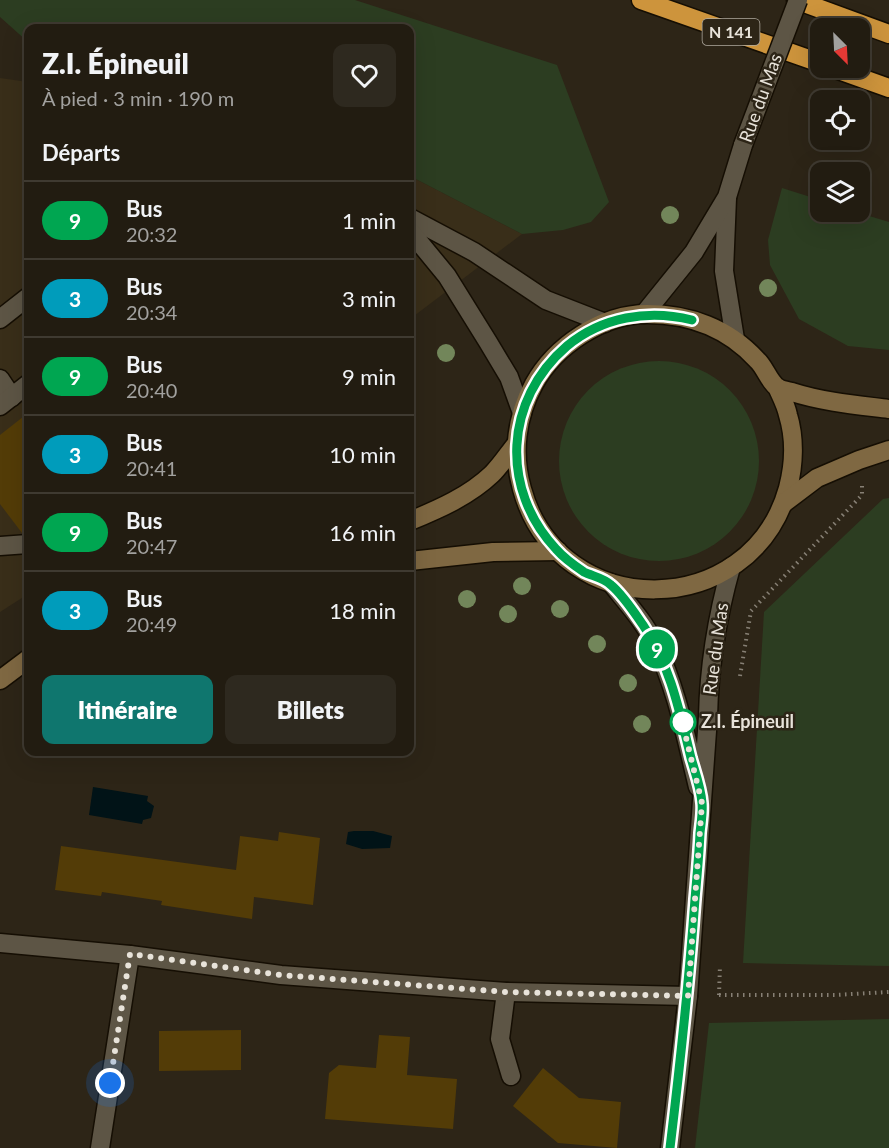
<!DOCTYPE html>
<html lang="fr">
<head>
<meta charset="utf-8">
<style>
	body { margin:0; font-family:Lato,sans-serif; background:#2e291f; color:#f1f3f6; height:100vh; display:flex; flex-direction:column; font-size:22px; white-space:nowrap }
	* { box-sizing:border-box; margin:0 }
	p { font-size:20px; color:#a2a19f }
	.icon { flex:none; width:33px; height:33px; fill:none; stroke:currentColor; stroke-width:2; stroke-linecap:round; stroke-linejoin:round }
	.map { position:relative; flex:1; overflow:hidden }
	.details { position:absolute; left:24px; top:24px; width:390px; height:732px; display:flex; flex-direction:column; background:#221c11; border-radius:12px; box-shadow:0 6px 24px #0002,0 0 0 2px #3f3a31 }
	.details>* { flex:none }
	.badge { padding:0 12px; border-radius:20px; font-size:21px; line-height:39px }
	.needle { width:39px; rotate:156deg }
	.fabs { position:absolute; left:810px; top:18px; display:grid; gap:12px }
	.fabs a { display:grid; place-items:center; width:60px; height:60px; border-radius:12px; background:#221c11; box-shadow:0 6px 24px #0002,0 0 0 2px #3f3a31; font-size:30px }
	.you { position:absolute; width:30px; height:30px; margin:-15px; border:4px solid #fff; border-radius:50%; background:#1a73e8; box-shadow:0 0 0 9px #1a73e833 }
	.map>.badge { position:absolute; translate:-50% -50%; box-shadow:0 0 0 3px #fff }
	h2 { padding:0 18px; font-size:22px; line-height:54px }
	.round { display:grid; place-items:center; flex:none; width:63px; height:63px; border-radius:12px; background:#2e291f }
	.summary { display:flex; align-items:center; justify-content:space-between; height:102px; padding:0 18px }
	h1 { font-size:28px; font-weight:800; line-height:45px }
	.cta { display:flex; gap:12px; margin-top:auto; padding:12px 18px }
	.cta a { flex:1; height:69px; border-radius:12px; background:#0f766e; color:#fff; font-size:24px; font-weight:800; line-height:69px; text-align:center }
	.cta a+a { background:#2e291f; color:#f1f3f6 }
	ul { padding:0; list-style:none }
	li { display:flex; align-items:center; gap:18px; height:78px; padding:0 18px; border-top:2px solid #3f3a31 }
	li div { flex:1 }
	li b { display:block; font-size:22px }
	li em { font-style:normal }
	li .badge { min-width:66px; font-weight:700; text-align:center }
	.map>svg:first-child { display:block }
	.built { fill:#392e19 }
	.green { fill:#2c3d21 }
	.water { fill:#011317 }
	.building { fill:#533c07 }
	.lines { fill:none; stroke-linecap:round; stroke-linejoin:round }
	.lane-casing { stroke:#150e03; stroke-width:21 }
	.street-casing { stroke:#150e03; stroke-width:21 }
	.secondary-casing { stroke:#150e03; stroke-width:21 }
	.highway-casing { stroke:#150e03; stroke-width:21 }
	.path { stroke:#878075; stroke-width:4; stroke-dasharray:1.5 4.5; stroke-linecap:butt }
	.lane { stroke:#5d5545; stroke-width:18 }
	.street { stroke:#5d5545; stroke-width:18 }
	.secondary { stroke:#7f6842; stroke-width:18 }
	.highway { stroke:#cd943c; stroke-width:18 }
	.street-bridge-casing { stroke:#150e03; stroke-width:21; stroke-linecap:butt }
	.street-bridge { stroke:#5d5545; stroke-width:18 }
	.tree { fill:#72865a }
	.line-casing { stroke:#fff; stroke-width:14 }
	.line { stroke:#00a651; stroke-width:9 }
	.walk { stroke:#e8e3da; stroke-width:6; stroke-dasharray:0 10.8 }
	.stop-dot { fill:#fff; stroke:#00a651; stroke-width:3 }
	.labels { text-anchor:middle; stroke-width:5; stroke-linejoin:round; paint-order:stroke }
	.shield { fill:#2d2517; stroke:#b0aaa0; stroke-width:1.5 }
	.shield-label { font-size:16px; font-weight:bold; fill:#e8e3da }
	.street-label { font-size:18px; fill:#e8e3da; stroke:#2d2517 }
	.stop-label { font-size:18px; font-weight:bold; fill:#e8e3da; stroke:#2d2517; text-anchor:start }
</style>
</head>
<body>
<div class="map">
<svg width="889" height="1148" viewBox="0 0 889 1148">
	<rect width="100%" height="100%" fill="#2d2517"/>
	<g class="built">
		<polygon points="0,78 28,82 28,594 0,612"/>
		<polygon points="410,176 522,234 410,319"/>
	</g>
	<g class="green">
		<polygon points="0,0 355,0 557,65 609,202 591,222 563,230 522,234 410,176 410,28 28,28 28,42 0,17"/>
		<polygon points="782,188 820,200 820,212 856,212 889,222 889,350 848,346 799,319 770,265 768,240"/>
		<circle cx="659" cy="461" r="100"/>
		<polygon points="889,498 889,966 743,963 764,612 883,499"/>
		<polygon points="889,1019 889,1148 695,1148 709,1023"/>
	</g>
	<g class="water">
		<polygon points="93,787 148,796 147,801 154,806 151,818 143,820 142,824 89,815"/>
		<polygon points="354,831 373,831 392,836 390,848 362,849 346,844 348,832"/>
	</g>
	<g class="building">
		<polygon points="28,413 28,533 22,533 0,504 0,435"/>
		<polygon points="279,832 320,838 313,905 254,897 252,919 161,905 162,901 102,892 101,896 55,890 61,846 236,870 240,836 278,841"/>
		<polygon points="241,1030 241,1070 159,1071 159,1031"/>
		<polygon points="379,1035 410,1037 407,1075 457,1079 453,1129 325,1119 329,1073 339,1065 376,1068"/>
		<polygon points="543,1068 579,1098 621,1102 617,1148 558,1143 513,1106"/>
	</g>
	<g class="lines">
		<g class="lane-casing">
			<g id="lane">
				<polyline points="0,379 12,397"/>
				<polyline points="0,406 28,384"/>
				<polyline points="0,546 28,544"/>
				<polyline points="506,992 500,1039 511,1076"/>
			</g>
		</g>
		<g class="street-casing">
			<g id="street">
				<polyline points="727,198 724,271 735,339"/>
				<polyline points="410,218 474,252 546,300 605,323"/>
				<polyline points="410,231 447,276 488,342 509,377 522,413"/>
				<polyline points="644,314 694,252 727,197 743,145"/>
				<polyline points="0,319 28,297"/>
				<path d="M611,583C626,602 644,621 655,644C677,689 686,738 698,787"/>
				<polyline points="0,943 130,955 281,975 506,992 688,996"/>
				<polyline points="100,1148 130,955"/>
				<path d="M670,1148L688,996L708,717C709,666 717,617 731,567"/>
			</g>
		</g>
		<g class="secondary-casing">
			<g id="secondary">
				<path d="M777,387C781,396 786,405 788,415C795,438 794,465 788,488C751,622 559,624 522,489C512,454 516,417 534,384C555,346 602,314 647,314C689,314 728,328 757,360C765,367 769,382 778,388C781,390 788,391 792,392C823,402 857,405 889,409"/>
				<polyline points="784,503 817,478 859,460 889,450"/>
				<path d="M410,521C439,509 469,496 492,474C501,465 508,454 516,444"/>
				<polyline points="410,561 493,552 558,551"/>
				<polyline points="0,680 28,659"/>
			</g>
		</g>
		<g class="highway-casing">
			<g id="highway">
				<polyline points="641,0 820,63"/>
				<polyline points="796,0 889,34"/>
				<polyline points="833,68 889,88"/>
			</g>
		</g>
		<g class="path">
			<polyline points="740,676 751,611 862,495 862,486"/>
			<polyline points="719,995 720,965"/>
			<polyline points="719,995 835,995 889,992"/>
		</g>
		<use href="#lane" class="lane"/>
		<use href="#street" class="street"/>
		<use href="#secondary" class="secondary"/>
		<use href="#highway" class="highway"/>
		<g class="street-bridge-casing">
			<polyline id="street-bridge" points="743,145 798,0"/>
		</g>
		<use href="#street-bridge" class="street-bridge"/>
	</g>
	<g class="tree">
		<circle cx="670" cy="215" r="9"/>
		<circle cx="768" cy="288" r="9"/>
		<circle cx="446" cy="353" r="9"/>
		<circle cx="522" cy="586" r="9"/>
		<circle cx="467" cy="599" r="9"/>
		<circle cx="560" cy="609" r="9"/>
		<circle cx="508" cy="614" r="9"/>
		<circle cx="597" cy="644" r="9"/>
		<circle cx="628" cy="683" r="9"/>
		<circle cx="642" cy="724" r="9"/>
	</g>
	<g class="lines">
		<g class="line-casing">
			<path id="line" d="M670,1148C680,1065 689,982 695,899C697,877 699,855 700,833C701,823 703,812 702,803C701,788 695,772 691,758C680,713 670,664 643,625C634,612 623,595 611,585C604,578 592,576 584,572C575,566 563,557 556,549C500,489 504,400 567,346C602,317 648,309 692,320"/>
		</g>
		<use href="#line" class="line"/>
		<polyline class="walk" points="110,1083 130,954 281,975 506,992 688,996 702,803 681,717 683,722"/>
	</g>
	<circle class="stop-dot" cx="683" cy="722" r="12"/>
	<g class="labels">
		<rect class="shield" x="702.5" y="19" width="57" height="26" rx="4.5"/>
		<g class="shield-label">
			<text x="731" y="38">N 141</text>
		</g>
		<g class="street-label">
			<text transform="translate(761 98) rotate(-70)" y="6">Rue du Mas</text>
			<text transform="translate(716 649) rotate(-82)" y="6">Rue du Mas</text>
		</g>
		<g class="stop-label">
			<text x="701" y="728">Z.I. Épineuil</text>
		</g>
	</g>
</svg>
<div class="fabs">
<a><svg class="needle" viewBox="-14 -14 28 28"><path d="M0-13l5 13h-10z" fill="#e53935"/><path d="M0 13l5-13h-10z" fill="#a2a19f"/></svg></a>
<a><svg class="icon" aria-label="locate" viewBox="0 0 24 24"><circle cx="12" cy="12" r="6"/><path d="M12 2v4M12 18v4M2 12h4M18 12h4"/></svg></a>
<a><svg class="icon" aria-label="layers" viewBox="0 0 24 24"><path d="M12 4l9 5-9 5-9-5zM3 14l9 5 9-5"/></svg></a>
</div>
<div class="you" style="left:110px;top:1083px"></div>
<b class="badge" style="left:657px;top:649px;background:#00a651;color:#fff">9</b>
<section class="details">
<div class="summary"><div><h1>Z.I. Épineuil</h1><p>À pied · 3 min · 190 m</p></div><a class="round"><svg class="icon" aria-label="heart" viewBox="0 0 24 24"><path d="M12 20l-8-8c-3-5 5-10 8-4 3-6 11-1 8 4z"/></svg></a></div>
<h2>Départs</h2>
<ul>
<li><span class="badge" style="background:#00a651;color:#fff">9</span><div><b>Bus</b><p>20:32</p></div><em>1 min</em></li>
<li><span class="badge" style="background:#009cbb;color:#fff">3</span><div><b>Bus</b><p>20:34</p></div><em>3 min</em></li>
<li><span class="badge" style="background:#00a651;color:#fff">9</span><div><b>Bus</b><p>20:40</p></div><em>9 min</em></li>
<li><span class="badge" style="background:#009cbb;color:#fff">3</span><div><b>Bus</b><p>20:41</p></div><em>10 min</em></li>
<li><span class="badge" style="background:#00a651;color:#fff">9</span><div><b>Bus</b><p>20:47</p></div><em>16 min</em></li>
<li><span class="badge" style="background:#009cbb;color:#fff">3</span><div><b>Bus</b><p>20:49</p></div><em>18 min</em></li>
</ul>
<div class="cta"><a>Itinéraire</a><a>Billets</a></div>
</section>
</div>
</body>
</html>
